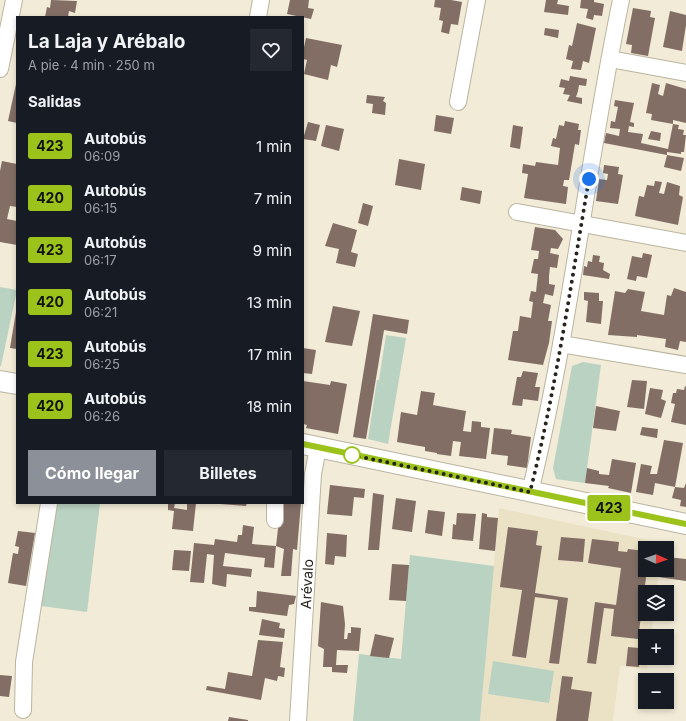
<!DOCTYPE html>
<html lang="es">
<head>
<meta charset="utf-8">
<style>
	body { margin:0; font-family:Inter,sans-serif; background:#242831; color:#f1f3f6; height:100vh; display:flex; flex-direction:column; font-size:15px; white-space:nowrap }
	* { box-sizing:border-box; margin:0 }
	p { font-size:13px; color:#9ea1a6 }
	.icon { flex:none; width:22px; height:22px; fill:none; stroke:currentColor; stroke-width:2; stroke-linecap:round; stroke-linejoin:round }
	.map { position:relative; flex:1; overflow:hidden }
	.panel { position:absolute; left:16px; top:16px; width:288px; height:488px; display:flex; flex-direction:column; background:#171b24; border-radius:0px; box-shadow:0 2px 6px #0003 }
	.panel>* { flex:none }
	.badge { padding:0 8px; border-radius:3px; font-size:14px; line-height:26px }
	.needle { width:26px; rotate:92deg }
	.fabs { position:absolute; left:638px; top:541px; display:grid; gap:8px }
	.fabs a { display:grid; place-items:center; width:36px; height:36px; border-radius:0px; background:#171b24; box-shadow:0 2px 6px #0003; font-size:20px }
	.you { position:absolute; width:20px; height:20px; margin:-10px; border:3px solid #fff; border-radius:50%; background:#1a73e8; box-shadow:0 0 0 6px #1a73e833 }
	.map>.badge { position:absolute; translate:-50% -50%; box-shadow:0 0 0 2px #fff }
	h2 { padding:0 12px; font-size:15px; line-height:36px }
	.round { display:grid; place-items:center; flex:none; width:42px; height:42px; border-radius:0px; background:#242831 }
	.head { display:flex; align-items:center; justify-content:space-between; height:68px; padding:0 12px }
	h1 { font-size:19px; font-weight:700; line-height:30px }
	.button { display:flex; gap:8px; margin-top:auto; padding:8px 12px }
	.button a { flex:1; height:46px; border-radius:0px; background:#8c9099; color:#fff; font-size:16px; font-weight:700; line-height:46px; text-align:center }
	.button a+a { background:#242831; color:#f1f3f6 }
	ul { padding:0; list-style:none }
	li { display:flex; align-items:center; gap:12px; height:52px; padding:0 12px }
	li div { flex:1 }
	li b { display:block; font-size:15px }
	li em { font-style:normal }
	li .badge { min-width:44px; font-weight:700; text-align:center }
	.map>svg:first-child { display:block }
	.built { fill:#ebe2c6 }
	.green { fill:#bad2c2 }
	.building { fill:#826e65 }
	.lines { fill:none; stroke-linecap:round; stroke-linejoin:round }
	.minor-casing { stroke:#bab4a0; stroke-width:18 }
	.major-casing { stroke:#bab4a0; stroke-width:22 }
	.minor { stroke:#fff; stroke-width:16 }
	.major { stroke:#fff; stroke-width:20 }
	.line-casing { stroke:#fff; stroke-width:9 }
	.line { stroke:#9cc31c; stroke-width:6 }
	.walk { stroke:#27241d; stroke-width:4; stroke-dasharray:0 7.2 }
	.stop-dot { fill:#fff; stroke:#9cc31c; stroke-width:2 }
	.labels { text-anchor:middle; stroke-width:3.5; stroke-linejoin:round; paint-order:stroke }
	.street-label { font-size:14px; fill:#27241d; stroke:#fff }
</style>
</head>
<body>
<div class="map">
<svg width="686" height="721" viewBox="0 0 686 721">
	<rect width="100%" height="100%" fill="#f2ebd7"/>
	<polygon class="built" points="499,508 662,543 662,548 645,548 645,570 659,570 656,592 645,592 645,614 654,614 651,636 645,636 645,658 648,658 647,669 620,666 613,721 480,721"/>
	<g class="green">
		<polygon points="0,287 17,290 1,366 0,366"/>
		<polygon points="386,335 406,338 388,444 368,439 377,380 379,380"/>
		<polygon points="583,362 601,365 585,483 556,479 553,468 572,366"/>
		<polygon points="54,503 100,503 87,612 41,606"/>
		<polygon points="410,555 494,566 480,721 353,721 359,654 401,659"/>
		<polygon points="493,661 554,671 549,703 488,694"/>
	</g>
	<g class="building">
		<polygon points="51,0 77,1 75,13 69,11 68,17 45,17 47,7 50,8"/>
		<polygon points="290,0 309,0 308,8 314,9 311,19 287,14"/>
		<polygon points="435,0 451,0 462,2 458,25 451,24 449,34 441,32 443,21 439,20 441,8 434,7"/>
		<polygon points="546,0 558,0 557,4 569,6 568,15 544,12"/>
		<polygon points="581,0 594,0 594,2 604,4 602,16 594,15 593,20 586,18 588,9 580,8"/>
		<polygon points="633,8 651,11 650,17 655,18 648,56 631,53 632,45 626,44"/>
		<polygon points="670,11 686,15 686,25 682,51 663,47"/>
		<polygon points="577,23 596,28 589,63 583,61 581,70 571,69 573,61 566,59 569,45 572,46"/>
		<polygon points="545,28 559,30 558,38 544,35"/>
		<polygon points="306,38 342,45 337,67 331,65 328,80 304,74 307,60 303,59 303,52"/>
		<polygon points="570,76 587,79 586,86 579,85 578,91 576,97 582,98 582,104 567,101 570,95 563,94 565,88 559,87 561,79 569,81"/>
		<polygon points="652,83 660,85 658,94 663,96 666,83 686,89 686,123 673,120 673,124 679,125 678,129 684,130 683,135 686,135 684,152 681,152 681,154 667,152 667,155 604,143 606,133 619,136 620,129 610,128 611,121 615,122 618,107 614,106 615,100 634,103 630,122 634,123 634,127 629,126 628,132 643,134 641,143 668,149 673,124 651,120 652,114 646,113"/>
		<polygon points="16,84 17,85 17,123 8,121"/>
		<polygon points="367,95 385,97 383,101 386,103 385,115 372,113 373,104 366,103"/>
		<polygon points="436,115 454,118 451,134 434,131"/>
		<polygon points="565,121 579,124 578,130 581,130 579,145 575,144 569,180 564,180 563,186 568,187 566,204 524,198 528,174 522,173 523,164 535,166 536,162 558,165 560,148 551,146 553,138 556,139 559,125 564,126"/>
		<polygon points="308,122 320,125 316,141 303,139"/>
		<polygon points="326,125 344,129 339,151 321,146"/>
		<polygon points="513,125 523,127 520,149 510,147"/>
		<polygon points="651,131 661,133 660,141 648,139"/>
		<polygon points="667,155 684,158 681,171 664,167"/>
		<polygon points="399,159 425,164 421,190 395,185"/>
		<polygon points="2,161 17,164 17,207 10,206 7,219 17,221 17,245 0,242 0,171"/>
		<polygon points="604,165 619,167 618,174 623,175 618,204 596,201 599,179 607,180 608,174 603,173"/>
		<polygon points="655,181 662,182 659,193 664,194 667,182 680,186 679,195 683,197 678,225 635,216 639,196 644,197 647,185 654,186"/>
		<polygon points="462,187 482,191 480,204 460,200"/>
		<polygon points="363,203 373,206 368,226 358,223"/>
		<polygon points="333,223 357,230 351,252 358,254 355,267 336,263 339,249 325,246"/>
		<polygon points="535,227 555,230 563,239 558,249 551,248 550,253 559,255 557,268 550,267 549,276 549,284 555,285 553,296 545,294 543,303 551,305 548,321 552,321 549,343 543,365 508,360 513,331 518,331 520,316 531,318 533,302 529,301 531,291 536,292 538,274 531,273 534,259 538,259 539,251 531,250"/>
		<polygon points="643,253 652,255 647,278 637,276 636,281 627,279 632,256 642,258"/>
		<polygon points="593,255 600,256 599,262 604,263 603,270 610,274 609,279 583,275 584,266 587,267 588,261 592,262"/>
		<polygon points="674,288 686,292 686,342 680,341 678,350 665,347 666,339 637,335 637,337 608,335 615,291 625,293 628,289 645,292 641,311 664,315 667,295 671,296"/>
		<polygon points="584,292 599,293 599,301 603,301 601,324 586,322 588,301 584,300"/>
		<polygon points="333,306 360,311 352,346 325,342"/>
		<polygon points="16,312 17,312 17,349 10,348"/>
		<polygon points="373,314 409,320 407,334 384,330 366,439 353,437"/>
		<polygon points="303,348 316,350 312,374 303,373"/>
		<polygon points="523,371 538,373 535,387 540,387 538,401 523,399 522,406 512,405 517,377 521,377"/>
		<polygon points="632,380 647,381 644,409 627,407"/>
		<polygon points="303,381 330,385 331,381 347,384 338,434 306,428 307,425 303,424"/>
		<polygon points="685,386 686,387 686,425 671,422 675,404 671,403 673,393 676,393 677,389 684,390"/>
		<polygon points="650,388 663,390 661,399 666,401 661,418 645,414"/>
		<polygon points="421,391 435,393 433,405 466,411 463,431 471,432 472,421 481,422 481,427 490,428 486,459 459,456 461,442 453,441 451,456 437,454 437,453 425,451 425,447 397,442 401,412 417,415"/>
		<polygon points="596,406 620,411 616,431 593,428"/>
		<polygon points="642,427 658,429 657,438 640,435"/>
		<polygon points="494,428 512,430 511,434 531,437 527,468 507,465 508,456 491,454"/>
		<polygon points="664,440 683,443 675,487 684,488 686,483 686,507 680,506 681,500 672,498 675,487 655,483 653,495 636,492 641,464 652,466 650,474 657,474"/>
		<polygon points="612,459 636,463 631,493 608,488 609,486 585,483 587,468 599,471 599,474 609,475"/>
		<polygon points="330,485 365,489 364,498 354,497 352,516 327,514"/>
		<polygon points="373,493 384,495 379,550 368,550"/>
		<polygon points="396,498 416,501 412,532 392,529"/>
		<polygon points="168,503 175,503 174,508 187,510 187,503 196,503 193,531 172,529 174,511 168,510"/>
		<polygon points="220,503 247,503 246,506 220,504"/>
		<polygon points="281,503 301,503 297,550 293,549 291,576 281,576 284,549 276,546"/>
		<polygon points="428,510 445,512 442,536 425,533"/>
		<polygon points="457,513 476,514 473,541 452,539 453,524 456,525"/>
		<polygon points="482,513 487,514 487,517 498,518 495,551 479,549"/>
		<polygon points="243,525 254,527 252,544 276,546 274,568 264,567 265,558 225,553 223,566 252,569 251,577 227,574 226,587 212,584 214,555 207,554 204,583 190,582 194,543 214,545 215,539 237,542 238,535 242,535"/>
		<polygon points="508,527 538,531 536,545 542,546 535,593 568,598 559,664 549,663 558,600 535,597 526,658 512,656 522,590 500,587"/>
		<polygon points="18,531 35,533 26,586 8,583 13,553 18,554 19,547 15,546"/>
		<polygon points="327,533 347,535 346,557 335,556 334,565 325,564"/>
		<polygon points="561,537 585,539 583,562 558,560"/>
		<polygon points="592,539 619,542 618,551 627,552 628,549 645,551 645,570 647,570 638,639 611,636 614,609 604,608 596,664 587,663 595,602 616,605 621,568 588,563"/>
		<polygon points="174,550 191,551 189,571 172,570"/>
		<polygon points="667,557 686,559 686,581 658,577 659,570 667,570"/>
		<polygon points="392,564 409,565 406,601 389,600"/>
		<polygon points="257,591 296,596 294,604 289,605 287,616 249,611 249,607 256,607"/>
		<polygon points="321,602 343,606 345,624 344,639 347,639 348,633 351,633 351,627 361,628 359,651 337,650 336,665 348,665 347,673 332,672 332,667 323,667 324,649 318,646"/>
		<polygon points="262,619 280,623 279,628 285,629 284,638 259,635"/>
		<polygon points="375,634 394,638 389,658 370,656"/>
		<polygon points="258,640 283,642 280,667 285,668 284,677 278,676 277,681 265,678 261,700 206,690 207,686 225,689 228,672 252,676"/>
		<polygon points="639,642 645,643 645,651 644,657 640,657 639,667 626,666 628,647 639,648"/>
		<polygon points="0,675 12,676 9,697 0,696"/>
		<polygon points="562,676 573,677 571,689 592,692 588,721 556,721"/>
		<polygon points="229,717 248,720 248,721 228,721"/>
	</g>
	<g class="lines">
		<g class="minor-casing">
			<g id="minor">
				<polyline points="258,17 261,0"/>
				<polyline points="610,59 686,73"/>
				<polyline points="0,69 14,0"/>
				<polyline points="458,102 477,0"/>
				<polyline points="517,212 686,243"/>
				<polyline points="561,344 686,365"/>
				<path d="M530,492C570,330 587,163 621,0"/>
				<polyline points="275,520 275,503"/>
				<polyline points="23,710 24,662 49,503"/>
				<polyline points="298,721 313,474 318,448"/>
			</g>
		</g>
		<g class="major-casing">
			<g id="major">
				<polyline points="0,381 17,384"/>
				<polyline points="303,444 686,524"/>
			</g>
		</g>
		<use href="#minor" class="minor"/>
		<use href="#major" class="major"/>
	</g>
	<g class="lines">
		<g class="line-casing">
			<polyline id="line" points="303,444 686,524"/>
		</g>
		<use href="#line" class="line"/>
		<path class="walk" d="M352,455L530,492C556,389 571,283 589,179"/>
	</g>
	<circle class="stop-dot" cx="352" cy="455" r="8"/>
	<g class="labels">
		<g class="street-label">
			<text transform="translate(307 584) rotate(-87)" y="5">Arévalo</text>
		</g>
	</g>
</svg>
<div class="fabs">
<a><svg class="needle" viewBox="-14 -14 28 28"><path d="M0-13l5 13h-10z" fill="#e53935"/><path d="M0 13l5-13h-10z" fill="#9ea1a6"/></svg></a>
<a><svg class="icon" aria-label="layers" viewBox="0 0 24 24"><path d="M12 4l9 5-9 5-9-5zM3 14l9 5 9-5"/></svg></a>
<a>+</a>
<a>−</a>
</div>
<div class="you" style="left:589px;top:179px"></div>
<b class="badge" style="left:609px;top:508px;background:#9cc31c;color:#111">423</b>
<section class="panel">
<div class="head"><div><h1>La Laja y Arébalo</h1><p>A pie · 4 min · 250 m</p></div><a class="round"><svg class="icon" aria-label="heart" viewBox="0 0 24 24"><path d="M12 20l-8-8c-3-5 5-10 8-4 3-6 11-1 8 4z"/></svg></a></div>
<h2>Salidas</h2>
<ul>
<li><span class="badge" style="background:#9cc31c;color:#111">423</span><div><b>Autobús</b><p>06:09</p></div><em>1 min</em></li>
<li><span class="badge" style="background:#9cc31c;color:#111">420</span><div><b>Autobús</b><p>06:15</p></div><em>7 min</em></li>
<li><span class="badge" style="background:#9cc31c;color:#111">423</span><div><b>Autobús</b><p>06:17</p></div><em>9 min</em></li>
<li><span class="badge" style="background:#9cc31c;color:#111">420</span><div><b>Autobús</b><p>06:21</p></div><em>13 min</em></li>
<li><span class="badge" style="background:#9cc31c;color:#111">423</span><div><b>Autobús</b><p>06:25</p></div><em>17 min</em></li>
<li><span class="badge" style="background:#9cc31c;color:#111">420</span><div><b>Autobús</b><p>06:26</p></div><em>18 min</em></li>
</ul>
<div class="button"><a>Cómo llegar</a><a>Billetes</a></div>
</section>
</div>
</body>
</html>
